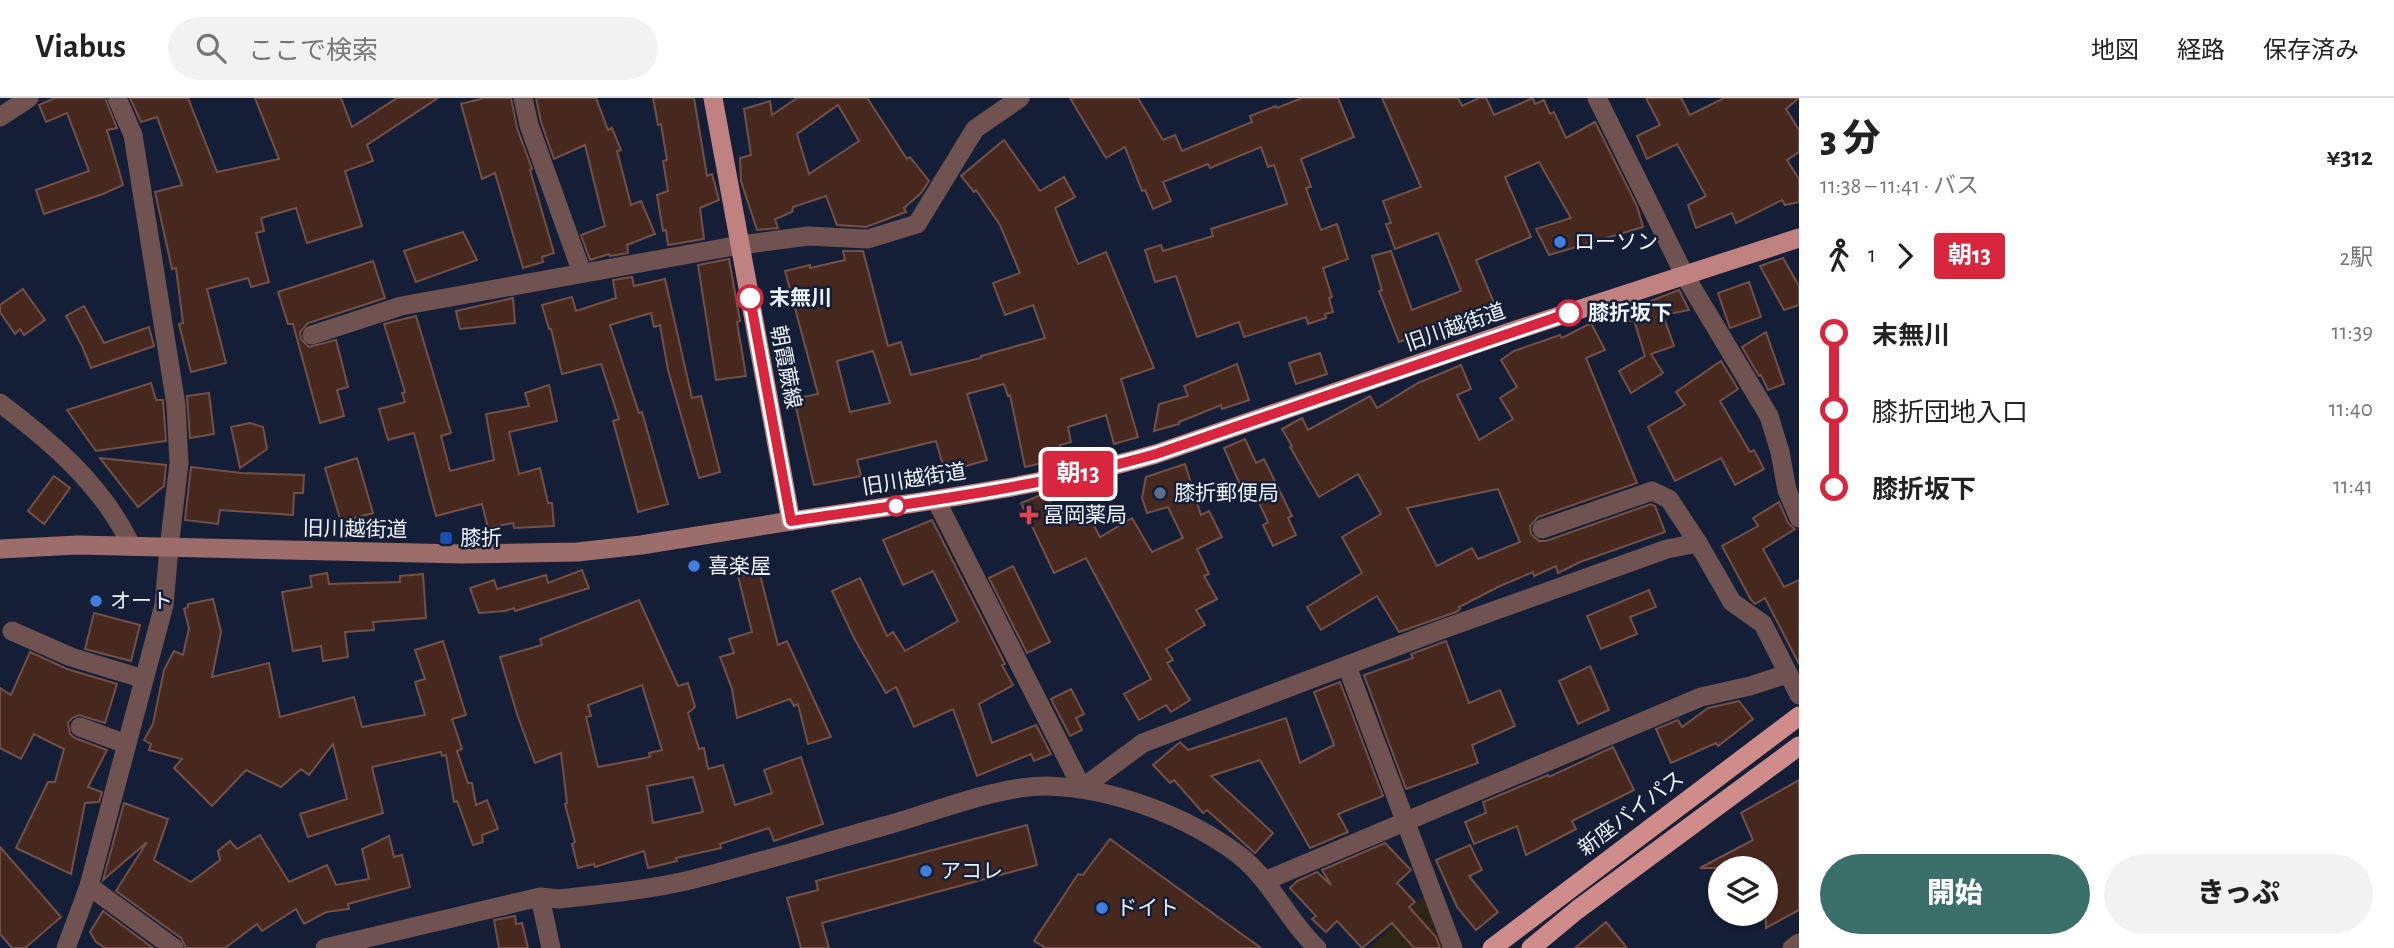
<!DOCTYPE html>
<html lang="ja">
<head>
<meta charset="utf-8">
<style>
	body { margin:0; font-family:"Alegreya Sans","Noto Sans JP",sans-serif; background:#f2f2f2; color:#222; height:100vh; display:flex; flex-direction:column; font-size:26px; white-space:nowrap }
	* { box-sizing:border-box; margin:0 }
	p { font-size:23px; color:#767676 }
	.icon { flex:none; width:38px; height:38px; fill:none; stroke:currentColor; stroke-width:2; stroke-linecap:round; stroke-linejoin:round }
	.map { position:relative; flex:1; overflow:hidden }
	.sheet { display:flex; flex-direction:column; background:#fff; width:595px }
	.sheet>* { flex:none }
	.badge { padding:0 14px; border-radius:5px; font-size:24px; line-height:46px }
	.controls { position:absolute; left:1708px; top:758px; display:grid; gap:14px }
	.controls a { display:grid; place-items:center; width:70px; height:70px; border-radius:50%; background:#fff; box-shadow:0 2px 5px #0004; font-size:35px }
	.map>.badge { position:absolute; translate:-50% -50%; box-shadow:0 0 0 4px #fff }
	.legs { display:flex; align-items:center; gap:10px; height:77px; padding:0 21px; font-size:23px }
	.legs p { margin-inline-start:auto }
	.summary { display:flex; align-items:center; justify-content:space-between; height:119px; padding:0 21px }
	h1 { font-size:38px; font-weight:800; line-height:52px }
	.action { display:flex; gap:14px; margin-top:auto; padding:14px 21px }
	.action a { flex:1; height:80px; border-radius:42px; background:#3a6f6a; color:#fff; font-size:28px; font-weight:800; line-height:80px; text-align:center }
	.action a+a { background:#f2f2f2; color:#222 }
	ul { padding:0 21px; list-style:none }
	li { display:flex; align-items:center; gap:24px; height:77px; font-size:26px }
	li i { display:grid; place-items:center; width:10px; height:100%; margin:0 9px; background:currentColor }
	li i::after { content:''; width:18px; height:18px; margin:-9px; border:5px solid; border-radius:50%; background:#fff }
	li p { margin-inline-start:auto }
	li:first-child i { background:linear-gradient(#0000 50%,currentColor 0) }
	li:last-child i { background:linear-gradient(currentColor 50%,#0000 0) }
	header { display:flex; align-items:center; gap:42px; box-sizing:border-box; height:98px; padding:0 35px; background:#fff; border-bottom:2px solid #e0e0e0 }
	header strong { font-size:33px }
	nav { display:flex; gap:38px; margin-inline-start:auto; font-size:24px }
	.search { width:490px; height:63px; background:#f2f2f2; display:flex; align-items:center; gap:18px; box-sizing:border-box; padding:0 24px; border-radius:38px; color:#767676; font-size:26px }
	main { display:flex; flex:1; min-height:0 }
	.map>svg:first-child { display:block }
	.commercial { fill:#2d2616 }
	.building { fill:#47281f; stroke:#735046; stroke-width:2; fill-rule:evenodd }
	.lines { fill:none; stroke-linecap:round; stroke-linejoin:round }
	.minor { stroke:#705250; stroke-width:19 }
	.tertiary { stroke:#705250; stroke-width:19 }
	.secondary { stroke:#9d6d6b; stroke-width:19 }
	.primary { stroke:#c08280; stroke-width:19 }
	.trunk { stroke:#d08c8a; stroke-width:19 }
	.line-1-casing { stroke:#fff; stroke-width:16 }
	.line-1 { stroke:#d7263d; stroke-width:10 }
	.shop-dot { fill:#3f7fe0; stroke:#141f37; stroke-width:2.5 }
	.stop-1-dot { fill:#fff; stroke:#d7263d; stroke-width:3.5 }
	.service-dot { fill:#5c6f8a; stroke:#141f37; stroke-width:2.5 }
	.health-dot { fill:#e0444e; stroke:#141f37; stroke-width:2.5 }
	.transit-dot { fill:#1a4fb4; stroke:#141f37; stroke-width:2.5 }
	.labels { text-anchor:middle; stroke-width:5; stroke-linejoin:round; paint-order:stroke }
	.poi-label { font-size:21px; fill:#eef3fd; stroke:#141f37; text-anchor:start }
	.stop-label { font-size:21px; font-weight:bold; fill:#eef3fd; stroke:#141f37; text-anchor:start }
	.street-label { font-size:21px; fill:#eef3fd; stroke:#141f37 }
</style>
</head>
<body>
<header>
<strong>Viabus</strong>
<div class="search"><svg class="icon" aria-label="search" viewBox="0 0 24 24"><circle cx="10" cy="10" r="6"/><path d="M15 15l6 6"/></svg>ここで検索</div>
<nav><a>地図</a><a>経路</a><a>保存済み</a></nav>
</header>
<main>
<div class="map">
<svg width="1799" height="850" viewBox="0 0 1799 850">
	<rect width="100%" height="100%" fill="#141f37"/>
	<polygon class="commercial" points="1427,795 1448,850 1369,850"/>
	<g class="building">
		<polygon points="55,0 105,0 117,30 107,32 123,87 103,96 44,116 36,92 89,73 67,15 46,24 39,7"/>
		<polygon points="130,0 188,0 217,74 279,61 255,0 341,0 352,29 397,0 438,0 367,47 373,63 345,73 362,128 307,145 296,110 261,120 264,133 256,135 269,184 251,189 248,180 207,191 226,265 191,274 179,226 183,225 176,170 172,171 155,94 182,87 157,19 141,24"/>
		<polygon points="484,0 511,0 517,30 532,71 530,72 554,155 542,159 543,164 523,170 495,75 482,81 461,6"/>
		<polygon points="536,0 596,0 608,32 612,30 621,52 617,53 631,107 641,103 655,136 627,147 628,155 610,158 609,156 590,162 581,137 605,128 585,47 554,61 541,24"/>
		<polygon points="653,0 694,0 707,78 712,76 719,102 700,110 704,141 668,147 666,132 663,133 657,97 668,93 663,63 667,62 661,26 658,27"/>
		<path d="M797,0H867L907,61L910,59L929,83L921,95L904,110L906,114L866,129L837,127L826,98L793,109L792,114L775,121L778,130L757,132L741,83L740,60L751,57L744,11L770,3L772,17ZM838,7L859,43L809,76L797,36Z"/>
		<polygon points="1070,0 1138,0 1163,42 1175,37 1182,53 1252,24 1250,18 1276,8 1277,10 1302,0 1338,0 1354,39 1301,61 1311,89 1306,90 1321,132 1337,126 1348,161 1323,170 1332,199 1329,200 1333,214 1325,216 1326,220 1308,226 1306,219 1244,239 1239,224 1197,239 1176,178 1155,184 1145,152 1161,147 1163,153 1213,138 1211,131 1287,106 1274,67 1268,69 1261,49 1210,70 1208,66 1163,84 1171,103 1153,111 1145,92 1142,93 1125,49 1106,60"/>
		<polygon points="1382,0 1458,0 1462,8 1479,0 1486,0 1494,17 1533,0 1535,6 1544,2 1550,16 1554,14 1566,40 1595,24 1637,108 1643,129 1549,157 1536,131 1571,120 1539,64 1505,79 1531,139 1476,162 1499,217 1477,226 1473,217 1399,244 1379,193 1382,192 1372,158 1391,153 1412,212 1461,193 1438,135 1395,151 1386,126 1391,125 1383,103 1421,89"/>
		<polygon points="1646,0 1681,0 1690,17 1724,0 1799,0 1786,11 1799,32 1799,54 1787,62 1799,81 1799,104 1785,107 1782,102 1736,125 1732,115 1696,130 1688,107 1706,98 1677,46 1647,61 1637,38 1660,27"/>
		<path d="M1004,42L1040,93L1064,79L1075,99L1055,110L1078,166L1106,154L1154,270L1121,281L1138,339L1114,346L1106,317L1068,329L1071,344L1060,347L1063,360L1025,369L1010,297L1008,298L1004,286L967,296L987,362L945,374L936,343L857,362L861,378L814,387L794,301L818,296L785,173L810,167V170L845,162L843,153H863L888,248L901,244L911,277L981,260V258L1045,240L1033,207L1005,217L993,185L1020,175L1000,127L976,92L974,94L961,78ZM873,253L890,305L850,314L837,263Z"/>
		<polygon points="463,134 477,162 416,184 404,153"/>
		<polygon points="1783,160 1799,188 1799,207 1784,212 1760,168"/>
		<polygon points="729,161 740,223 737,224 746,278 716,282 698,167"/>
		<polygon points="373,163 385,200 308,225 300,234 301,241 309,249 336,242 348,289 337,292 344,318 320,325 293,226 288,226 278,194"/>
		<polygon points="632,179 634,188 665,181 692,300 701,298 720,374 699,380 668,272 660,227 654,229 651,215 610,227 639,315 642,314 668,406 638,414 613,323 619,321 601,266 562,276 551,231 549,231 542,207 572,199 576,213 616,200 613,182"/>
		<polygon points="1749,184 1761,219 1730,230 1718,195"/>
		<polygon points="23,191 45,222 24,237 20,231 15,236 0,214 0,207"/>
		<polygon points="1679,192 1689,212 1663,217 1674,248 1651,256 1663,275 1631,295 1619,273 1645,258 1634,222 1630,223 1627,212"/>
		<polygon points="513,200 515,225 460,231 456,213"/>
		<polygon points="84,208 104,245 149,229 154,248 91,270 82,248 66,218"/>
		<polygon points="416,218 451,335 441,338 450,373 494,362 486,316 529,308 525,295 549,287 557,323 509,334 519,376 540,370 548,405 552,405 554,428 514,430 513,425 488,430 482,406 436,418 414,335 388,342 379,311 405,304 402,295 405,294 384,226"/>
		<path d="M1591,225L1605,252L1586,260L1637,385L1538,419L1530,428L1531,436L1539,443H1546L1651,406L1655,408L1665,434L1580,464L1558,475L1556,468L1534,478L1533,474L1500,488L1459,509L1460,511L1456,514L1399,534L1377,498L1321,532L1307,509L1362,475L1342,439L1381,416L1358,376L1319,399L1290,349L1292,348L1282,331L1302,320L1308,332L1370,298L1377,310L1418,285L1461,267L1471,291L1457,297L1479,342L1513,321L1500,300L1517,289L1501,262L1514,253L1560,237L1562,240ZM1498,391L1520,444L1478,461L1472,450L1437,468L1407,410Z"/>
		<polygon points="1766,234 1784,286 1768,292 1761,277 1759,278 1742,249"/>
		<polygon points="1320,255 1327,276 1296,286 1289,265"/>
		<polygon points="1721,263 1738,291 1720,303 1750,354 1754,352 1764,371 1735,387 1721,360 1675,383 1648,329 1685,307 1676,294"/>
		<polygon points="1237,266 1249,302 1222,311 1221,307 1179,324 1179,326 1154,333 1159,306 1188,298 1184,288"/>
		<polygon points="151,285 156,302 163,302 166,343 96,353 67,312"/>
		<polygon points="209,295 214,336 190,340 187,298"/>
		<polygon points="250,325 263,329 267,351 240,370 231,329"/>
		<polygon points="1245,341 1256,365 1264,361 1292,418 1288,420 1296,437 1273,448 1263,427 1268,424 1250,385 1241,389 1224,350"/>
		<polygon points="100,360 166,367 164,388 138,409"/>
		<polygon points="357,360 373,415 341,424 325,370"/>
		<polygon points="1185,366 1201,417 1209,413 1222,439 1197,451 1209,476 1204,478 1217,501 1196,512 1205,527 1166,551 1173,562 1167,565 1190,602 1171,614 1166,607 1139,622 1124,596 1151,581 1087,462 1086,460 1054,475 1021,405 1046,395 1057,418 1082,405 1100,439 1132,420 1152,454 1183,440 1168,409 1147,415 1142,400 1146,379"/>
		<polygon points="191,369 241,375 304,377 303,395 294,395 293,417 220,412 218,426 185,422"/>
		<polygon points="54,378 70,390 44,426 28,413"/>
		<polygon points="1779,404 1788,425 1795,431 1763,451 1784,489 1799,482 1799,566 1765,500 1755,506 1751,502 1722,448 1758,428 1753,420"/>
		<polygon points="932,422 1005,566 1002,567 1013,587 979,606 992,645 1036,627 1051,656 1034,663 1031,656 977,678 953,611 914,629 896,589 886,595 854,540 832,493 860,480 887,538 893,534 905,553 958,523 933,473 903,487 883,442"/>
		<polygon points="1013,468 1050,544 1027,555 989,480"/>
		<polygon points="582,472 589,490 515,513 514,510 505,513 479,515 470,490 494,482 497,491 546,477 548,485"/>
		<polygon points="759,473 778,547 787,543 831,639 808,646 798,606 794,608 790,601 737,620 732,591 720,559 734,555 729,541 752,534 738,478"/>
		<polygon points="327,475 329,486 400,484 400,478 423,476 426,520 373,524 374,532 345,534 348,559 323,563 321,548 293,553 282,494 312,489 310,478"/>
		<polygon points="1649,492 1656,509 1630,519 1637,536 1601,551 1587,518"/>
		<polygon points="213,501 221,534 212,579 269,565 280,619 354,599 362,629 425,617 415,584 425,581 415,552 443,543 466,617 452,621 462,651 457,653 468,685 472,685 476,707 487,702 498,731 482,737 483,744 473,747 457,703 454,704 446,657 442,658 441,654 372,669 383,715 308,739 300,716 347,701 333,646 309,677 301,671 281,689 246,672 212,708 174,670 182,661 149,652 151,646 144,642 153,626 164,572 174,553 183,557 189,530 184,511 188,509 188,506"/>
		<path d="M639,502L678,588L688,585L695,609L688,615L699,651L704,650L708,671L723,667L735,707L772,695L764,672L801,659L823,726L774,743L769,730L720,746L721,750L676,760L677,763L648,770L644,753L595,769L594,766L578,770L572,746L575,744L565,706L567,705L561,655L535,665L517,616L500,559L542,547L540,541ZM642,587L662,652L649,655L650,659L598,669L586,619L591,618L588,607ZM693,679L703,714L653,725L647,688Z"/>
		<polygon points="94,515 140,527 131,563 85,551"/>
		<polygon points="1446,543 1469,605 1500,592 1515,628 1472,647 1478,665 1406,691 1364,577 1413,560 1411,556"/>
		<polygon points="30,554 67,571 117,586 105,625 79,617 72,620 68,625 70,636 75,640 107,652 88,689 102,694 99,704 85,705 71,776 16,750 48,684 55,684 64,651 34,636 21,661 0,650 0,590 11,597"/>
		<polygon points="1590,568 1609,612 1578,626 1559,583"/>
		<polygon points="1340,584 1383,698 1338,716 1348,734 1310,750 1260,662 1211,678 1273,735 1255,755 1207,712 1203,715 1174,682 1170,685 1153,667 1180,644 1188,652 1286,620 1300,665 1334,647 1314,594"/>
		<polygon points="1071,591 1084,616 1076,620 1082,632 1070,638 1051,601"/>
		<polygon points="1739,603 1753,621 1718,648 1716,645 1671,665 1656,631 1678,622 1682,629 1708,610"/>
		<polygon points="1613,649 1634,692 1572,723 1576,731 1526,757 1517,728 1474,746 1465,724 1486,715 1483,704 1548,677 1549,679"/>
		<polygon points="1799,682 1799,812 1766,830 1766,770 1700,770 1753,742 1741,715"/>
		<polygon points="124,705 168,721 154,762 191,784 220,762 218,753 230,743 237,751 260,737 289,784 327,767 336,787 369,781 362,751 389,738 394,759 402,757 410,789 348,806 349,811 326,814 304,826 296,811 262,833 257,826 225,850 186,850 181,840 116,793 147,744 103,782"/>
		<polygon points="1027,727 1037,767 822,825 829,850 801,850 787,800 818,792 816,783"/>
		<polygon points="1110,741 1261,850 1046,850 1034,843 1078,776 1083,777"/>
		<polygon points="1385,745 1411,772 1397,785 1415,804 1409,809 1436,839 1440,850 1414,850 1392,825 1362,850 1337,823 1326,834 1312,821 1316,818 1290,790 1297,783 1317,774 1331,787 1322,772"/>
		<polygon points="1470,747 1482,772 1469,778 1498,814 1476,832 1457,809 1436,762"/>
		<polygon points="0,749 61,819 25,850 12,850 0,836"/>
		<polygon points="103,813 153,850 105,850 96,844 90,834"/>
		<polygon points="515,818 516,826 522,825 528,850 499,850 494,822"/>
		<polygon points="1606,824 1627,850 1575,850"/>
	</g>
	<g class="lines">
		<g class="minor">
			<polyline points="117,0 133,37 176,307 179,365 169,450"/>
			<polyline points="523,0 529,27 582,175"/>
			<polyline points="1597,0 1685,178 1769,318 1780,354 1787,392 1799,420"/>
			<polyline points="0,19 29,0"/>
			<polyline points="312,237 401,208 740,147 808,138 868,141 917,126 975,31 1020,0"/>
			<polyline points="936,402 1082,690 1143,645 1432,535 1667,451 1698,445 1732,504 1763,526 1799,597"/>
			<polyline points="1542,431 1652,393 1669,401 1698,445"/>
			<polyline points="12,533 71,559 144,581"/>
			<polyline points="1347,568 1453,850"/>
			<polyline points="80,629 126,646"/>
			<polyline points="1267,782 1701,599 1750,588 1787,576"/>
			<polyline points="89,788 174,850"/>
			<polyline points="540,799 551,850"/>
			<path d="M325,850L540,799L559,801C602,796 648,792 690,782C755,766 819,746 884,728C932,715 999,687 1048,688C1113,690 1187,718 1239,757C1272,783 1287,822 1317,850"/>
			<polyline points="1792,850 1799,845"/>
		</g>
		<g class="tertiary">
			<path d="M0,305C53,345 102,387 131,447"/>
			<polyline points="66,850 89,788 164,507 169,450"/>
		</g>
		<polyline class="secondary" points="0,451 77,447 462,456 577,454 641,447 791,423"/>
		<path class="primary" d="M713,0L791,423C913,405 1037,390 1156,356L1516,232L1799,140"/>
		<g class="trunk">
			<polyline points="1492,850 1799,618"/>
			<polyline points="1531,850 1577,812 1799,648"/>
		</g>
	</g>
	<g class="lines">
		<g class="line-1-casing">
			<path id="line-1" d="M750,200L791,423C913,405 1037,390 1156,356L1569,215"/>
		</g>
		<use href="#line-1" class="line-1"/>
	</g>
	<g class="shop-dot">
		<circle cx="1560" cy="144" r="7"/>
		<circle cx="694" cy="468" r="7"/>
		<circle cx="96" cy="503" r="7"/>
		<circle cx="926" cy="773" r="7"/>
		<circle cx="1102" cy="810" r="7"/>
	</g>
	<g class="stop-1-dot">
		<circle cx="750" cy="200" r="12"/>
		<circle cx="1569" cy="215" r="12"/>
		<circle cx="896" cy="408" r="9"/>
	</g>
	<circle class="service-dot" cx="1160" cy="395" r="7"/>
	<path class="health-dot" d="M1025.5 406.5h7v7h7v7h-7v7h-7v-7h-7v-7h7z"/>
	<rect class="transit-dot" x="439" y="433" width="14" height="14" rx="3.5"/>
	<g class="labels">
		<g class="poi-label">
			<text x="1574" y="151">ローソン</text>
			<text x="1174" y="402">膝折郵便局</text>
			<text x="1043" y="424">冨岡薬局</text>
			<text x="460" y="447">膝折</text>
			<text x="708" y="475">喜楽屋</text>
			<text x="110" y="510">オート</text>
			<text x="940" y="780">アコレ</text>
			<text x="1116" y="817">ドイト</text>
		</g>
		<g class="stop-label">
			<text x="769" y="207">末無川</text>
			<text x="1588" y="222">膝折坂下</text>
		</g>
		<g class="street-label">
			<text transform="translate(1455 229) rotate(-19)" y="7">旧川越街道</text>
			<text transform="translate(786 269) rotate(79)" y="7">朝霞蕨線</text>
			<text transform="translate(914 381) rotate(-9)" y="7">旧川越街道</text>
			<text transform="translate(355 431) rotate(1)" y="7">旧川越街道</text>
			<text transform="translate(1631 715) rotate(-37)" y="7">新座バイパス</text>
		</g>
	</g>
</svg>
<div class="controls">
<a><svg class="icon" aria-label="layers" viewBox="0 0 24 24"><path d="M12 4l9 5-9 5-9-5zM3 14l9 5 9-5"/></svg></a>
</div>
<b class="badge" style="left:1078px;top:376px;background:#d7263d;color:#fff">朝13</b>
</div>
<section class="sheet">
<div class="summary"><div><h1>3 分</h1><p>11:38 – 11:41 · バス</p></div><b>¥312</b></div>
<div class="legs"><svg class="icon" aria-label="walk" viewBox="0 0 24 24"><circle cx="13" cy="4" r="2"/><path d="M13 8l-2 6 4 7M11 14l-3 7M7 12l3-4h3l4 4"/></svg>1<svg class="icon" aria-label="forward" viewBox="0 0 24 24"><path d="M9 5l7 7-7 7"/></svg><b class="badge" style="background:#d7263d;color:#fff">朝13</b><p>2駅</p></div>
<ul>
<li><i style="color:#d7263d"></i><b>末無川</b><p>11:39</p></li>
<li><i style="color:#d7263d"></i><span>膝折団地入口</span><p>11:40</p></li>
<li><i style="color:#d7263d"></i><b>膝折坂下</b><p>11:41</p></li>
</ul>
<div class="action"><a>開始</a><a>きっぷ</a></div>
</section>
</main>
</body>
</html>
